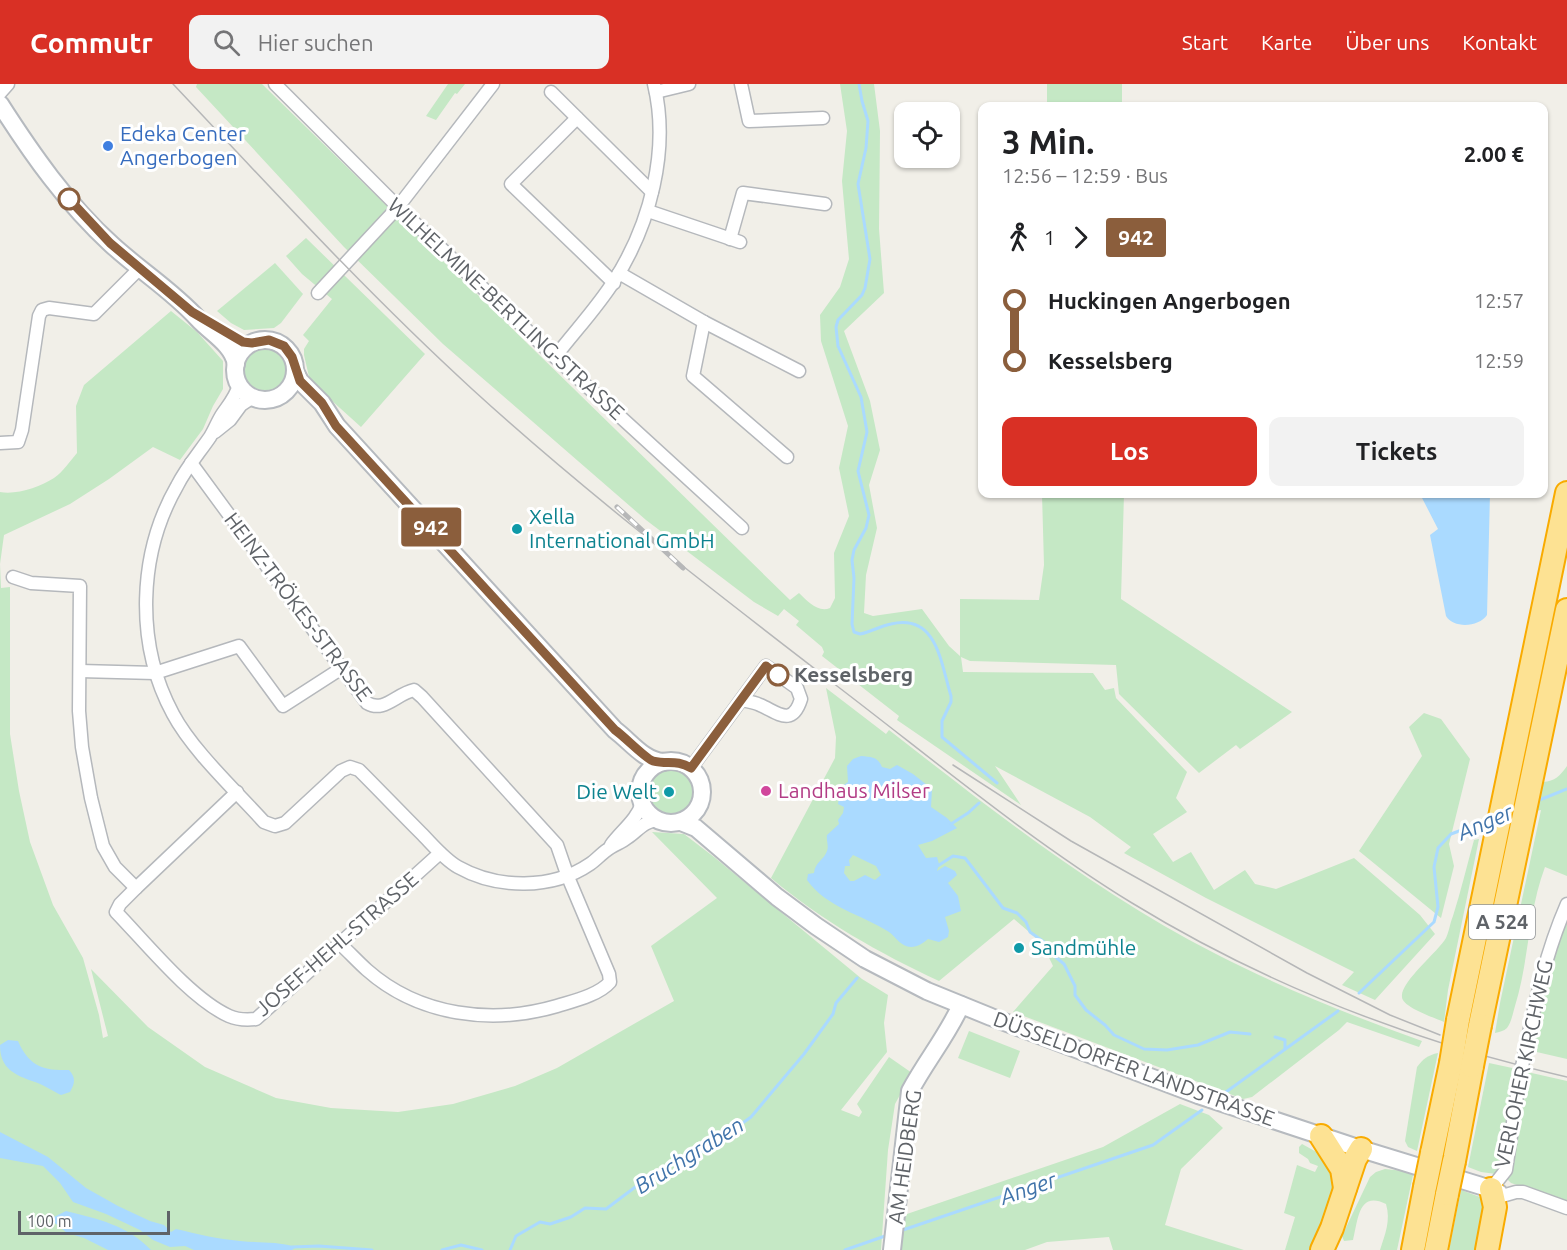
<!DOCTYPE html>
<html lang="de">
<head>
<meta charset="utf-8">
<style>
	body { margin:0; font-family:Ubuntu,sans-serif; background:#f2f2f2; color:#202124; height:100vh; display:flex; flex-direction:column; font-size:22px; white-space:nowrap }
	* { box-sizing:border-box; margin:0 }
	p { font-size:20px; color:#757577 }
	.icon { flex:none; width:33px; height:33px; fill:none; stroke:currentColor; stroke-width:2; stroke-linecap:round; stroke-linejoin:round }
	.map { position:relative; flex:1; overflow:hidden }
	.panel { position:absolute; left:978px; top:18px; width:570px; height:396px; display:flex; flex-direction:column; background:#fff; border-radius:12px; box-shadow:0 2px 4px #0004 }
	.panel>* { flex:none }
	.badge { padding:0 12px; border-radius:4px; font-size:21px; line-height:39px }
	.tools { position:absolute; left:894px; top:18px; display:grid; gap:12px }
	.tools a { display:grid; place-items:center; width:66px; height:66px; border-radius:12px; background:#fff; box-shadow:0 2px 4px #0004; font-size:30px }
	.scale { position:absolute; left:18px; bottom:15px; width:152px; box-sizing:border-box; padding-left:6px; border:3px solid #5f6368; border-top:0; font-size:16px; line-height:21px; white-space:nowrap; color:#5f6368; -webkit-text-stroke:4px #fff; paint-order:stroke }
	.map>.badge { position:absolute; translate:-50% -50%; box-shadow:0 0 0 3px #fff }
	.legs { display:flex; align-items:center; gap:9px; height:66px; padding:0 24px; font-size:20px }
	.legs p { margin-inline-start:auto }
	.headline { display:flex; align-items:center; justify-content:space-between; height:102px; padding:0 24px }
	h1 { font-size:33px; font-weight:700; line-height:45px }
	.action { display:flex; gap:12px; margin-top:auto; padding:12px 24px }
	.action a { flex:1; height:69px; border-radius:12px; background:#d93025; color:#fff; font-size:24px; font-weight:700; line-height:69px; text-align:center }
	.action a+a { background:#f2f2f2; color:#202124 }
	ul { padding:0 24px; list-style:none }
	li { display:flex; align-items:center; gap:21px; height:60px; font-size:22px }
	li i { display:grid; place-items:center; width:9px; height:100%; margin:0 8px; background:currentColor }
	li i::after { content:''; width:15px; height:15px; margin:-8px; border:4px solid; border-radius:50%; background:#fff }
	li p { margin-inline-start:auto }
	li:first-child i { background:linear-gradient(#0000 50%,currentColor 0) }
	li:last-child i { background:linear-gradient(currentColor 50%,#0000 0) }
	header { display:flex; align-items:center; gap:36px; box-sizing:border-box; height:84px; padding:0 30px; background:#d93025; color:#fff }
	header strong { font-size:28px }
	nav { display:flex; gap:33px; margin-inline-start:auto; font-size:21px }
	.search { width:420px; height:54px; background:#f2f2f2; display:flex; align-items:center; gap:15px; box-sizing:border-box; padding:0 21px; border-radius:12px; color:#757577; font-size:22px }
	.map>svg:first-child { display:block }
	.green { fill:#c5e8c5 }
	.water { fill:#aadaff; fill-rule:evenodd }
	.lines { fill:none; stroke-linecap:round; stroke-linejoin:round }
	.stream { stroke:#aadaff; stroke-width:3 }
	.street-casing { stroke:#b5b8bc; stroke-width:15 }
	.secondary-casing { stroke:#b6babf; stroke-width:20 }
	.highway-casing { stroke:#f9ab00; stroke-width:26 }
	.street { stroke:#fff; stroke-width:12 }
	.secondary { stroke:#fff; stroke-width:16 }
	.highway { stroke:#fde293; stroke-width:22 }
	.tram { stroke:#b6b7b8; stroke-width:1.5 }
	.rail-casing { stroke:#b6b7b8; stroke-width:5 }
	.rail { stroke:#fff; stroke-width:3; stroke-dasharray:9; stroke-linecap:butt }
	.street-bridge-casing { stroke:#b5b8bc; stroke-width:15; stroke-linecap:butt }
	.highway-bridge-casing { stroke:#f9ab00; stroke-width:26; stroke-linecap:butt }
	.street-bridge { stroke:#fff; stroke-width:12 }
	.highway-bridge { stroke:#fde293; stroke-width:22 }
	.line-1-casing { stroke:#fff; stroke-width:14 }
	.line-1 { stroke:#8b5e3c; stroke-width:9 }
	.shop-dot { fill:#3f7fe0; stroke:#fff; stroke-width:2 }
	.stop-1-dot { fill:#fff; stroke:#8b5e3c; stroke-width:3 }
	.culture-dot { fill:#0f9aa8; stroke:#fff; stroke-width:2 }
	.hotel-dot { fill:#d1479c; stroke:#fff; stroke-width:2 }
	.labels { text-anchor:middle; stroke-width:6; stroke-linejoin:round; paint-order:stroke }
	.shield { fill:#fff; stroke:#8f9295; stroke-width:1.5 }
	.shield-label { font-size:20px; font-weight:bold; fill:#5f6368 }
	.shop-label { font-size:21px; fill:#366cbe; stroke:#fff; text-anchor:start }
	.street-label { font-size:21px; fill:#5f6368; stroke:#fff }
	.culture-label { font-size:21px; fill:#0d838f; stroke:#fff; text-anchor:start }
	.stop-label { font-size:21px; font-weight:bold; fill:#5f6368; stroke:#fff; text-anchor:start }
	.hotel-label { font-size:21px; fill:#b23c85; stroke:#fff; text-anchor:start }
	.water-label { font-size:22px; font-style:italic; fill:#4174aa; stroke:#fff }
</style>
</head>
<body>
<header>
<strong>Commutr</strong>
<div class="search"><svg class="icon" aria-label="search" viewBox="0 0 24 24"><circle cx="10" cy="10" r="6"/><path d="M15 15l6 6"/></svg>Hier suchen</div>
<nav><a>Start</a><a>Karte</a><a>Über uns</a><a>Kontakt</a></nav>
</header>
<div class="map">
<svg width="1567" height="1166" viewBox="0 0 1567 1166">
	<rect width="100%" height="100%" fill="#f1efe8"/>
	<g class="green">
		<path d="M197,0H262L790,516L799,509C807,517 818,529 830,524L835,514L834,469L849,432L839,384L848,342L821,257L820,231L840,203L849,175L842,97L847,47L840,0H874L880,47L879,145L884,209L844,247L870,317L880,366L869,401L877,444L866,491L864,529L873,532L922,525L949,562L960,572V515L1039,516L1044,481L1042,410H1124L1121,515L1292,628L1240,665L1236,661L1199,689L1119,610L1116,581L970,577L961,573L963,588L1093,589L1105,606L1114,604L1116,614L1187,688L1176,714L1187,728L1153,750L1173,778L1191,768L1214,806L1245,786L1255,800L1276,805L1354,774L1420,831L1435,850L1375,916L1342,901L1354,888L1206,814L1124,769L1131,763L1090,733L995,682L1021,721L897,636L899,632L822,572L824,568L822,563L796,541L799,537L784,525L778,532L754,518L646,436L443,260L344,163L196,3Z"/>
		<polygon points="448,0 465,0 457,10 455,9 436,36 426,32"/>
		<rect x="1047" y="0" width="75" height="22"/>
		<polygon points="306,154 425,270 361,343 310,297 304,271 304,265 309,257 303,251 332,215 302,190 286,172"/>
		<polygon points="275,179 303,210 281,239 274,244 244,246 231,239 217,227"/>
		<path d="M171,227L197,248L223,277V305L213,322L203,345L180,376L153,363L109,395L70,420L4,451L0,480L1,504L10,503V650L19,707L30,758L53,821L83,874L99,931L103,954L108,952L91,885L148,943L205,983L276,1014L331,1024L398,1028L453,1020L515,1002L557,984L674,917L651,862L717,814L652,748L684,750L714,773L862,895L888,911L884,939L887,968L841,1026L859,1033L862,1028L857,1020L889,973L912,989L895,1020L888,1066L881,1166H0V408C17,411 40,403 54,394C63,388 70,377 77,369L76,322L84,301Z"/>
		<circle cx="266" cy="285" r="24"/>
		<path d="M826,604L886,650L889,646C993,727 1098,810 1216,870C1282,904 1352,932 1422,957L1419,963L1347,938L1339,946L1252,1013L1243,1015L1013,928L1053,882L1042,859L1014,835L939,897C879,869 822,837 771,794L835,674L836,653Z"/>
		<polygon points="1424,629 1441,635 1470,675 1449,760 1454,782 1441,834 1359,767 1422,672 1409,643"/>
		<path d="M1567,682V792L1545,783C1528,828 1529,877 1515,922C1513,929 1511,939 1507,944C1504,947 1499,948 1495,949L1500,919L1541,726L1535,727L1543,698C1555,697 1560,692 1567,682Z"/>
		<circle cx="671" cy="708" r="25"/>
		<path d="M1479,755L1448,906L1444,938C1435,934 1402,923 1402,913C1400,898 1438,868 1446,854C1449,848 1450,839 1453,832C1461,807 1467,781 1474,756Z"/>
		<polygon points="1567,826 1567,975 1528,966 1536,925"/>
		<polygon points="969,947 1020,967 1010,994 958,974"/>
		<path d="M1438,969L1417,1067L1408,1063L1405,1057L1417,983C1423,975 1428,971 1438,969Z"/>
		<polygon points="1489,979 1517,985 1502,1085 1496,1090 1481,1088 1468,1083"/>
		<polygon points="1523,987 1567,997 1567,1118 1511,1099 1507,1095 1515,1054"/>
		<polygon points="1180,1020 1209,1031 1223,1044 1181,1085 1165,1141 1244,1166 1113,1166 1109,1153 1047,1158 1025,1166 899,1166 904,1131 1103,1063"/>
		<polygon points="1302,1060 1322,1071 1339,1091 1318,1166 1285,1166 1295,1133 1284,1129 1297,1081 1315,1088 1318,1082 1310,1079 1308,1075 1299,1069 1299,1063"/>
		<path d="M1385,1085L1404,1087L1413,1091L1397,1166H1380C1385,1150 1391,1137 1386,1120C1358,1106 1358,1137 1353,1156L1344,1157L1342,1152L1370,1093L1376,1088Z"/>
		<polygon points="1461,1106 1480,1113 1487,1122 1483,1166 1449,1166"/>
	</g>
	<g class="water">
		<path d="M1420,410H1490L1487,531C1479,543 1454,545 1446,532L1430,451L1438,445Z"/>
		<path d="M861,672C872,673 878,673 882,683L890,685L897,681L913,690L932,705L931,723L947,734L957,744L932,757L918,761L926,774L937,773L939,780L937,787L945,782L955,787L957,791L948,799L958,812L961,827L945,833L949,847L948,853L939,858L928,855C923,859 918,863 911,863C901,863 896,853 889,848C861,830 827,824 807,796L808,790L814,789C815,778 824,776 827,767C829,762 826,756 827,751L839,740L838,736L843,729L844,723L838,720L841,703L848,698L847,682L853,675ZM853,771L876,782L881,791L875,796L865,791L854,797H850L844,789L845,782H850L849,776Z"/>
		<path d="M8,956L18,957C29,982 43,987 69,986C76,994 75,999 70,1008L61,1011C53,1007 44,1001 35,998C15,991 0,985 0,961Z"/>
		<path d="M0,1048L48,1073L86,1104L118,1122L150,1137L164,1141L171,1148L176,1145C197,1150 218,1155 240,1157C259,1159 277,1157 296,1163L292,1166H194L185,1162L170,1163L153,1156L140,1146L106,1130L73,1118L60,1099L43,1082L0,1074Z"/>
		<path d="M66,1127C98,1135 127,1141 151,1166H108L84,1154L67,1149L50,1135Z"/>
	</g>
	<g class="lines">
		<g class="stream">
			<path d="M859,0L862,17L868,37L866,64L858,100L870,175L865,204L862,211L838,236L836,243L838,262L861,313L867,348L858,387L869,431L866,444L854,466L852,476L854,494L852,540L854,548L860,550C871,548 880,542 891,540C938,529 941,581 951,612V618L942,637V653L997,699"/>
			<polyline points="1537,717 1567,705"/>
			<polyline points="951,740 968,729 979,719"/>
			<polyline points="936,783 953,772 965,774 1003,824 1017,829 1026,838 1030,848 1044,858 1052,870 1064,880 1075,902 1075,911 1086,926 1105,941 1114,951 1144,965 1167,966 1198,961 1230,948 1250,950"/>
			<polyline points="1359,909 1434,838 1438,823 1434,783 1438,764 1451,750 1489,736"/>
			<polyline points="1275,953 1285,956 1285,965"/>
			<polyline points="1226,1008 1338,927"/>
			<polyline points="900,1147 1153,1061 1202,1026"/>
			<polyline points="292,1163 319,1162 372,1166"/>
			<polyline points="442,1166 461,1161 482,1166"/>
			<polyline points="510,1166 516,1152 540,1138 550,1140 571,1133 585,1124 606,1125 654,1089 705,1066 751,1033 804,970 833,930 836,919 857,894"/>
			<polyline points="845,1166 888,1151"/>
		</g>
		<g class="street-casing">
			<g id="street">
				<polyline points="275,0 398,123 555,273 742,444"/>
				<polyline points="741,0 749,37 823,34"/>
				<polyline points="551,8 652,108"/>
				<polyline points="656,8 689,0"/>
				<polyline points="0,9 8,0"/>
				<polyline points="577,34 511,100 614,199"/>
				<polyline points="648,127 740,158"/>
				<polyline points="730,155 743,109 825,120"/>
				<polyline points="619,189 704,238 799,287"/>
				<polyline points="318,209 398,123 493,0"/>
				<polyline points="704,238 693,292 787,373"/>
				<path d="M555,273C574,248 597,224 614,197C650,141 670,66 654,0"/>
				<path d="M239,301C236,312 230,319 223,329C218,336 215,345 210,353C199,369 186,384 177,402C138,470 135,560 173,630C192,666 236,707 264,738L275,742L285,739L341,687L350,683L359,686C380,707 400,728 421,749C432,760 444,775 458,783C497,805 552,806 590,780C596,776 601,770 607,766C613,761 621,759 627,754C638,747 643,737 658,736"/>
				<polyline points="215,348 230,336 241,321 253,313"/>
				<polyline points="0,359 18,358 22,346 39,232 42,226 49,224 94,230 139,185"/>
				<path d="M191,379L367,619C384,629 396,610 414,606L422,613L557,761L568,793L609,890L610,898C599,911 573,917 557,922C492,941 419,932 367,886C357,877 349,868 340,860"/>
				<polyline points="13,493 31,499 80,502 79,627 82,663 91,714 103,762 115,783 136,804"/>
				<polyline points="80,587 155,589 239,562 283,622 342,584"/>
				<path d="M691,684L766,582L797,604L801,615C792,644 777,628 760,621C754,618 747,617 741,616"/>
				<path d="M237,708L136,804L120,820L116,828C146,859 191,915 229,932C238,936 247,936 256,935L440,769"/>
				<path d="M611,761C621,747 637,736 642,719"/>
				<path d="M1525,969C1535,918 1546,868 1567,820"/>
				<polyline points="1491,1105 1506,1086 1520,991"/>
				<polyline points="1502,1112 1516,1108 1523,1108 1567,1124"/>
			</g>
		</g>
		<g class="secondary-casing">
			<g id="secondary">
				<path d="M0,20C32,70 67,120 111,160C139,186 173,207 198,235C212,250 232,260 236,280"/>
				<circle cx="265" cy="286" r="30"/>
				<path d="M295,287L300,297L322,319L337,342L615,646C631,658 643,676 663,678"/>
				<circle cx="671" cy="708" r="31"/>
				<polyline points="681,738 696,744 777,813 816,842 865,875 927,907 991,933 1198,1011 1361,1065 1491,1105 1499,1109"/>
				<path d="M892,1166L910,1007C926,977 947,952 961,921"/>
			</g>
		</g>
		<g class="highway-casing">
			<g id="highway">
				<polyline points="1458,936 1567,409"/>
				<polyline points="1480,941 1567,526"/>
				<polyline points="1321,1052 1342,1085 1345,1104"/>
				<polyline points="1432,1069 1451,979"/>
				<polyline points="1454,1077 1472,982"/>
				<polyline points="1322,1166 1332,1144 1355,1075 1361,1065"/>
				<polyline points="1413,1166 1425,1103"/>
				<polyline points="1436,1166 1447,1110"/>
				<polyline points="1487,1166 1495,1123 1491,1105"/>
			</g>
		</g>
		<use href="#street" class="street"/>
		<use href="#secondary" class="secondary"/>
		<use href="#highway" class="highway"/>
		<g class="tram">
			<path d="M173,0C271,104 367,209 472,305C588,411 713,506 837,602C934,676 1028,755 1132,819C1266,901 1414,958 1567,993"/>
			<polyline points="953,681 1071,757 1307,889 1390,931 1440,951"/>
		</g>
		<g class="rail-casing">
			<polyline id="rail" points="617,423 683,484"/>
		</g>
		<use href="#rail" class="rail"/>
		<g class="street-bridge-casing">
			<polyline id="street-bridge" points="1520,991 1525,969"/>
		</g>
		<g class="highway-bridge-casing">
			<g id="highway-bridge">
				<polyline points="1451,979 1458,936"/>
				<polyline points="1472,982 1480,941"/>
				<polyline points="1425,1103 1432,1069"/>
				<polyline points="1447,1110 1454,1077"/>
			</g>
		</g>
		<use href="#street-bridge" class="street-bridge"/>
		<use href="#highway-bridge" class="highway-bridge"/>
	</g>
	<g class="lines">
		<g class="line-1-casing">
			<path id="line-1" d="M69,115L110,159L192,228L243,258L252,259L269,256L284,262L292,273L300,297L322,319L336,342L615,646C624,652 646,675 653,677C668,681 676,675 691,684L766,582L778,591"/>
		</g>
		<use href="#line-1" class="line-1"/>
	</g>
	<circle class="shop-dot" cx="108" cy="62" r="6"/>
	<g class="stop-1-dot">
		<circle cx="69" cy="115" r="10"/>
		<circle cx="778" cy="591" r="10"/>
	</g>
	<g class="culture-dot">
		<circle cx="517" cy="445" r="6"/>
		<circle cx="669" cy="708" r="6"/>
		<circle cx="1019" cy="864" r="6"/>
	</g>
	<circle class="hotel-dot" cx="766" cy="707" r="6"/>
	<g class="labels">
		<rect class="shield" x="1469" y="821" width="66" height="34" rx="4.5"/>
		<g class="shield-label">
			<text x="1502" y="845">A 524</text>
		</g>
		<g class="shop-label">
			<text x="120" y="57">Edeka Center<tspan x="120" dy="24">Angerbogen</tspan></text>
		</g>
		<g class="street-label">
			<text transform="translate(506 225) rotate(43)" y="7">WILHELMINE-BERTLING-STRASSE</text>
			<text transform="translate(298 523) rotate(53)" y="7">HEINZ-TRÖKES-STRASSE</text>
			<text transform="translate(337 860) rotate(-41)" y="7">JOSEF-HEHL-STRASSE</text>
			<text transform="translate(1524 980) rotate(-78)" y="7">VERLOHER KIRCHWEG</text>
			<text transform="translate(1134 985) rotate(20)" y="7">DÜSSELDORFER LANDSTRASSE</text>
			<text transform="translate(905 1073) rotate(-82)" y="7">AM HEIDBERG</text>
		</g>
		<g class="culture-label">
			<text x="529" y="440">Xella<tspan x="529" dy="24">International GmbH</tspan></text>
			<text x="657" y="715" text-anchor="end">Die Welt</text>
			<text x="1031" y="871">Sandmühle</text>
		</g>
		<g class="stop-label">
			<text x="794" y="598">Kesselsberg</text>
		</g>
		<g class="hotel-label">
			<text x="778" y="714">Landhaus Milser</text>
		</g>
		<g class="water-label">
			<text transform="translate(1485 738) rotate(-23)" y="8">Anger</text>
			<text transform="translate(689 1071) rotate(-32)" y="8">Bruchgraben</text>
			<text transform="translate(1028 1104) rotate(-19)" y="8">Anger</text>
		</g>
	</g>
</svg>
<div class="tools">
<a><svg class="icon" aria-label="locate" viewBox="0 0 24 24"><circle cx="12" cy="12" r="6"/><path d="M12 2v4M12 18v4M2 12h4M18 12h4"/></svg></a>
</div>
<div class="scale">100 m</div>
<b class="badge" style="left:431px;top:443px;background:#8b5e3c;color:#fff">942</b>
<section class="panel">
<div class="headline"><div><h1>3 Min.</h1><p>12:56 – 12:59 · Bus</p></div><b>2.00 €</b></div>
<div class="legs"><svg class="icon" aria-label="walk" viewBox="0 0 24 24"><circle cx="13" cy="4" r="2"/><path d="M13 8l-2 6 4 7M11 14l-3 7M7 12l3-4h3l4 4"/></svg>1<svg class="icon" aria-label="forward" viewBox="0 0 24 24"><path d="M9 5l7 7-7 7"/></svg><b class="badge" style="background:#8b5e3c;color:#fff">942</b></div>
<ul>
<li><i style="color:#8b5e3c"></i><b>Huckingen Angerbogen</b><p>12:57</p></li>
<li><i style="color:#8b5e3c"></i><b>Kesselsberg</b><p>12:59</p></li>
</ul>
<div class="action"><a>Los</a><a>Tickets</a></div>
</section>
</div>
</body>
</html>
